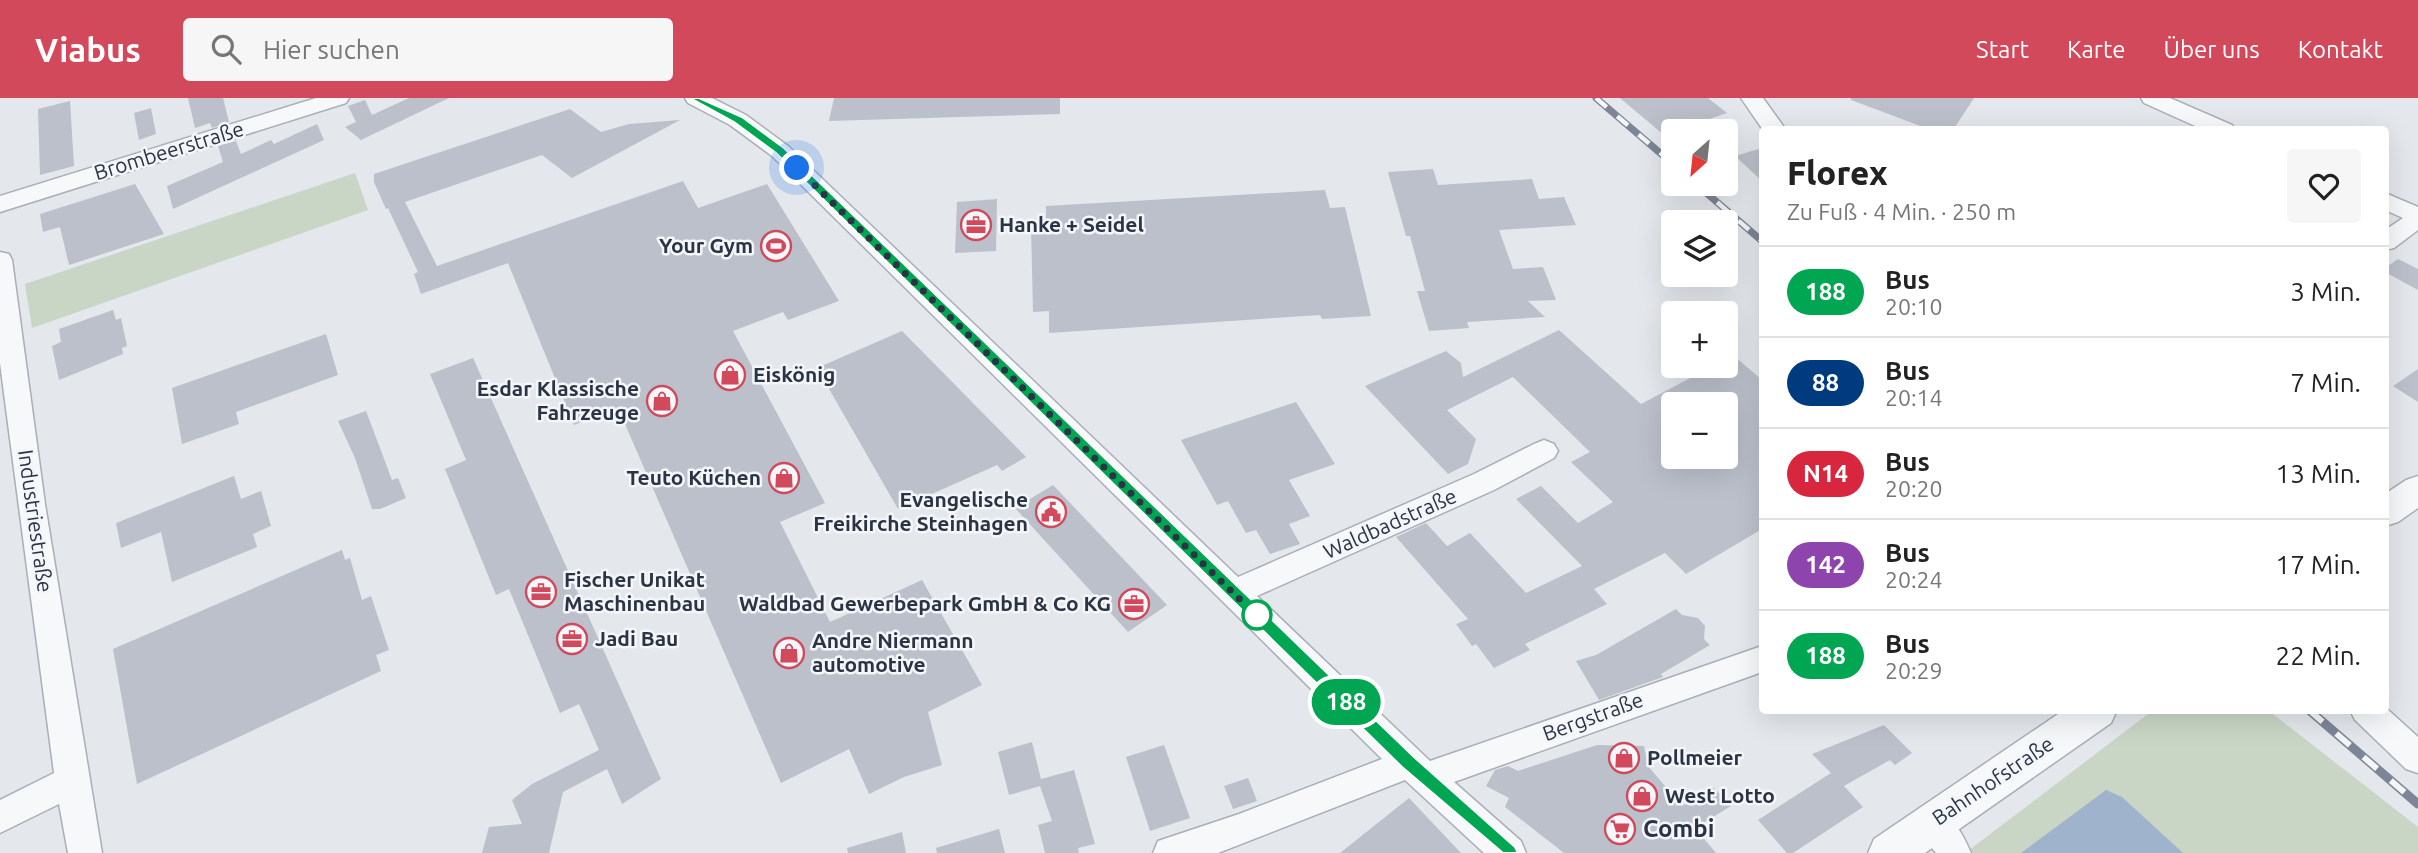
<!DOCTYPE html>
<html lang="de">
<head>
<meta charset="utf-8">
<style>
	body { margin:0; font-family:Ubuntu,sans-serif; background:#f6f6f6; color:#222; height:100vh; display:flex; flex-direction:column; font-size:26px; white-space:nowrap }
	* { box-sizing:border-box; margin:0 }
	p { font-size:23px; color:#767676 }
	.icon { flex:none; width:38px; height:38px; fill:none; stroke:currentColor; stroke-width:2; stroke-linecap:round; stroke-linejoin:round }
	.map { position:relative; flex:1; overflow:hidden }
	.details { position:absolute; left:1759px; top:28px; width:630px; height:588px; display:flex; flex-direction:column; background:#fff; border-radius:7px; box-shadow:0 7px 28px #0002 }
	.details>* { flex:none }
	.badge { padding:0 14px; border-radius:23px; font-size:24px; line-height:46px }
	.needle { width:46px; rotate:207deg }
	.buttons { position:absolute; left:1661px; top:21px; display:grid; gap:14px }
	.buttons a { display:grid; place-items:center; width:77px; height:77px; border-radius:7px; background:#fff; box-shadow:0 7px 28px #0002; font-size:35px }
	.you { position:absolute; width:35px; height:35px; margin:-18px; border:5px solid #fff; border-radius:50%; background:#1a73e8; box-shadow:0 0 0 10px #1a73e833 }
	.map>.badge { position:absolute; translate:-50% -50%; box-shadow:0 0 0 4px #fff }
	.round { display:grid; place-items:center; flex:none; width:74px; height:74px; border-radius:7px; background:#f6f6f6 }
	.overview { display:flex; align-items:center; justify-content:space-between; height:119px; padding:0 28px }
	h1 { font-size:33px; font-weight:800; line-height:52px }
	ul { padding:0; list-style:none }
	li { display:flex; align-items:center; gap:21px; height:91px; padding:0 28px; border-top:2px solid #e0e0e0 }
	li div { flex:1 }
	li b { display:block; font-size:26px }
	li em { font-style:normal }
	li .badge { min-width:77px; font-weight:700; text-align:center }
	header { display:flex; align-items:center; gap:42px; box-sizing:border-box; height:98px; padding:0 35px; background:#d1495b; color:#fff }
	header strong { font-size:33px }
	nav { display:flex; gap:38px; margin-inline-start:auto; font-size:24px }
	.search { width:490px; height:63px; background:#f6f6f6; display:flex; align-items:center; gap:18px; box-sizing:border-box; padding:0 24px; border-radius:7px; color:#767676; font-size:26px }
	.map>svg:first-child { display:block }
	.green { fill:#c9d6c5 }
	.water { fill:#9fb4cc }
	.building { fill:#bbc0ca; fill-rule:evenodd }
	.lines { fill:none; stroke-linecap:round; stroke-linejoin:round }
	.minor-casing { stroke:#a9aeb7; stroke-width:3 }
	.tertiary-casing { stroke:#a9aeb7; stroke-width:3 }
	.minor { fill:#f7f8fa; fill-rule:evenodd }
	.tertiary { fill:#f7f8fa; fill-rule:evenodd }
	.rail-far1-casing { stroke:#7d8696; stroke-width:7 }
	.rail-casing { stroke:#7d8696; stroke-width:9 }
	.rail-far1 { stroke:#f4f6f9; stroke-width:4.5; stroke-dasharray:14; stroke-linecap:butt }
	.rail { stroke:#f4f6f9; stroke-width:6; stroke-dasharray:18; stroke-linecap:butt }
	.line { fill:#00a651; stroke:#fff; stroke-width:2 }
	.walk { stroke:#2b3445; stroke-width:7; stroke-dasharray:0 12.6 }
	.stop-dot { fill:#fff; stroke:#00a651; stroke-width:3.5 }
	.labels { text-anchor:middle; stroke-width:5; stroke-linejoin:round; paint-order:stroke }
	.street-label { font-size:21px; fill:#2b3445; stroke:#f4f6f9 }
	.poi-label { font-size:21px; font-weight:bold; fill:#2b3445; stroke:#f4f6f9; text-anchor:start }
	.near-poi-label { font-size:24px; font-weight:bold; fill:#2b3445; stroke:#f4f6f9; text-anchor:start }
</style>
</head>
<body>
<header>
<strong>Viabus</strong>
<div class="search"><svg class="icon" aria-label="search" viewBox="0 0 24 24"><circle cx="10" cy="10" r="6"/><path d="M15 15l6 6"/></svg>Hier suchen</div>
<nav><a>Start</a><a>Karte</a><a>Über uns</a><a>Kontakt</a></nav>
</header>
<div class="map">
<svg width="2418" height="755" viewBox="0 0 2418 755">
	<rect width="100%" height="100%" fill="#e4e7ec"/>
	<g class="green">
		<polygon points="355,75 368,112 32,230 25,186"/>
		<polygon points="2152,613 2269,613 2418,729 2418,755 1968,755 1968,753"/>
	</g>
	<polygon class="water" points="2106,692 2122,699 2183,755 2021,755"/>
	<g class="building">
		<polygon points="188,0 223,0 229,24 212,30 210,25 195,30"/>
		<polygon points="409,0 449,0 361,42 345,29 356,24 348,8 365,2 372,17"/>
		<polygon points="834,0 1060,0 1060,16 829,23"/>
		<polygon points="1620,0 1708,0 1727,15 1664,37"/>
		<polygon points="1851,0 1974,0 1953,32 1931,32 1851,2"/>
		<polygon points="70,3 74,68 40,77 38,11"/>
		<polygon points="151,10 156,36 139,42 134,15"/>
		<polygon points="570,11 601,34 629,26 680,22 572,80 542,57 405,104 437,168 683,83 698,110 767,86 839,203 788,222 783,214 733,233 825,405 780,424 830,524 922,482 982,587 928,614 942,667 904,679 869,696 849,651 781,685 618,310 574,327 508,165 421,196 414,176 418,174 388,110 386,111 374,84 374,76"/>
		<polygon points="317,26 324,42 173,111 167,88 223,64 218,48 236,43 241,56 271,42 274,46"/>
		<polygon points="1762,50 1762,83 1735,58"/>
		<polygon points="1433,71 1438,87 1532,81 1539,101 1564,99 1576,127 1499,132 1513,171 1543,169 1556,202 1528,203 1545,219 1467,224 1469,230 1429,233 1417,193 1425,193 1410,138 1406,138 1388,74"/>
		<polygon points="135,86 164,136 69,167 60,129 43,134 40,116"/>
		<polygon points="1325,92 1330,110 1345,109 1371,218 1322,221 1320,217 1049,235 1049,213 1033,214 1031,128 1046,127 1046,108"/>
		<polygon points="997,101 996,153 955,155 957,104"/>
		<polygon points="2398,161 2418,171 2418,192 2385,174 2385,170"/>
		<polygon points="113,212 116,222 121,220 127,248 122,250 123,256 59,282 52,248 61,244 59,231"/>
		<path d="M1559,232L1641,306L1713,268H1726V261L1733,257L1762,282V431L1686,476L1665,455L1594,491L1607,506L1525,546L1530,552L1494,570L1476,546L1472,548L1456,526L1468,521L1396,439L1426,425L1447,448L1470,435L1526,495L1582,468L1516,401L1541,388L1578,425L1613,404L1571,364L1590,354L1513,279L1447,312L1476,341L1468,366L1448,376L1365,288L1446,253L1461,265L1463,279ZM1673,306H1726V359H1673Z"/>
		<polygon points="902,233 1026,359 1002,373 997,367 898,411 817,270"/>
		<polygon points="326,236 338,277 236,314 239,326 182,346 172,290"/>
		<polygon points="473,260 661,681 622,706 607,671 563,694 549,755 482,755 489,729 522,726 512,702 532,686 599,652 579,606 560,615 509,491 496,497 445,371 466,362 430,276"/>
		<polygon points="2418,271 2418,304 2393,288"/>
		<polygon points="1296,304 1335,366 1289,382 1310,418 1289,426 1300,446 1270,456 1256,432 1246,435 1228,403 1217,407 1181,342"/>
		<polygon points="366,313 392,382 398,380 406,400 380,411 372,411 355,360 338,323"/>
		<polygon points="234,378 241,401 261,393 271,428 253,436 257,449 172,484 161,434 121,450 116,425"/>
		<polygon points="1053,387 1167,507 1128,534 1015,410"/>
		<polygon points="342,452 345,462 350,460 362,502 371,498 389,552 376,557 381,573 137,686 113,551"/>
		<polygon points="1676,511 1682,517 1698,520 1705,528 1704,541 1710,547 1661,576 1663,579 1599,602 1576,563 1596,557"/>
		<polygon points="1884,627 1912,655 1895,667 1890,662 1844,688 1863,709 1793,755 1787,755 1758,722 1831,675 1812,656"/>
		<polygon points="1032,644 1041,681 1074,672 1095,746 1078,750 1079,755 1045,755 1038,727 1052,723 1040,688 1009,697 998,654"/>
		<polygon points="1164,647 1190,720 1150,733 1126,659"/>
		<polygon points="1597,647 1644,648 1648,668 1682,708 1713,689 1731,708 1695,730 1716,755 1564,755 1505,709 1509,700 1486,688 1495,672 1508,668 1518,673"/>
		<polygon points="1248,680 1257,703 1233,711 1224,688"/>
		<polygon points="1409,700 1461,755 1340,755"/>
		<polygon points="999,731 1005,755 937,755 936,750"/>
		<polygon points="902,734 906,755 848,755 847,750"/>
	</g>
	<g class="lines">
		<g class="minor-casing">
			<g id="minor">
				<polygon points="316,0 349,0 346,5 0,114 0,98"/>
				<polygon points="685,0 712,0 746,17 788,48 1238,479 1474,376 1534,346 1544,342 1554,346 1558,353 1554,360 1494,392 1257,498 1430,663 1762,548 1762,574 1454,684 1521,743 1526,755 1484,755 1405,682 1218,755 1153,755 1158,743 1239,716 1382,661 772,58 730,27 688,5"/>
				<polygon points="1741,0 1763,0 1786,32 1763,32"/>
				<polygon points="2141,0 2170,0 2232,27 2235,32 2204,32 2144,5"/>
				<polygon points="2385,95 2418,109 2418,132 2394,150 2385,152 2385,132 2403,120 2385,112"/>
				<polygon points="0,154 9,156 12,162 45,406 102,755 68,755 59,706 0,735 0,702 54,675 0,265"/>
				<polygon points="2385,609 2418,639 2418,675 2406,671 2355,622 2350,612 2385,612"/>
				<path d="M1932,709C1953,717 1962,735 1971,755H1936L1920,736L1915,725L1920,714Z"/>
			</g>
		</g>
		<g class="tertiary-casing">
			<g id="tertiary">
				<polygon points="2418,378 2418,410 2398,424 2385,428 2385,396 2406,382"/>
				<polygon points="2064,612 2117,612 2111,625 1925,755 1868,755 1874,741"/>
			</g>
		</g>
		<use href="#minor" class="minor"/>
		<use href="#tertiary" class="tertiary"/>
		<g class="rail-far1-casing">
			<g id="rail-far1">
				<polyline points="1596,0 1673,66"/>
				<polyline points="1696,86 1762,143"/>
			</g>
		</g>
		<g class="rail-casing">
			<polyline id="rail" points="2309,612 2418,706"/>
		</g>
		<use href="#rail-far1" class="rail-far1"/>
		<use href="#rail" class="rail"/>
	</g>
	<polygon class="line" points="690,0 699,0 742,19 784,50 1414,659 1515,749 1518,755 1503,755 1402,669 776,55 734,24"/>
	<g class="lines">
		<polyline class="walk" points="797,70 1262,523 1257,517"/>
	</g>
	<defs>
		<g id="office-ring" transform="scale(1.575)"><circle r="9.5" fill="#f4f6f9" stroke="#d1495b" stroke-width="1.5"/><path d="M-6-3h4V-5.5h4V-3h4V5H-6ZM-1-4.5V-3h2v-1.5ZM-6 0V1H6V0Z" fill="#d1495b"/></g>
		<g id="stadium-ring" transform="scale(1.575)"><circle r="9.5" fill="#f4f6f9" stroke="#d1495b" stroke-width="1.5"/><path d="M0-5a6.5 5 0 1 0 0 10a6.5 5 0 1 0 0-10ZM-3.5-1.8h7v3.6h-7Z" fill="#d1495b"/></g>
		<g id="shop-ring" transform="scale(1.575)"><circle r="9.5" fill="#f4f6f9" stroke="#d1495b" stroke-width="1.5"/><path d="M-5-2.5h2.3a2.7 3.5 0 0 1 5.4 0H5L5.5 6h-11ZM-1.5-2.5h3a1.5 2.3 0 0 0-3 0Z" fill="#d1495b"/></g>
		<g id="civic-ring" transform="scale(1.575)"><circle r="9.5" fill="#f4f6f9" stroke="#d1495b" stroke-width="1.5"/><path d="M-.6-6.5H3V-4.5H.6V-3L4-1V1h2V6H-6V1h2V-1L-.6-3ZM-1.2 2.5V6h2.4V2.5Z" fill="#d1495b"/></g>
		<g id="supermarket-ring" transform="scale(1.575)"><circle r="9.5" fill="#f4f6f9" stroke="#d1495b" stroke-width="1.5"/><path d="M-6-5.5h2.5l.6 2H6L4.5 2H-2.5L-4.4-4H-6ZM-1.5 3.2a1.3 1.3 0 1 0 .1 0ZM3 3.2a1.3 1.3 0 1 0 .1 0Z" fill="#d1495b"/></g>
	</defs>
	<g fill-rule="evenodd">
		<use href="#office-ring" x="976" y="127"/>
		<use href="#stadium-ring" x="776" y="148"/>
		<use href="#shop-ring" x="730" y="277"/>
		<use href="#shop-ring" x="662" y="303"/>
		<use href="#shop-ring" x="784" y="380"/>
		<use href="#civic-ring" x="1051" y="414"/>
		<use href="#office-ring" x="541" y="494"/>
		<use href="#office-ring" x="1134" y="506"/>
		<use href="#office-ring" x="572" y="541"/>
		<use href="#shop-ring" x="789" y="555"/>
		<use href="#shop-ring" x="1624" y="660"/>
		<use href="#shop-ring" x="1642" y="698"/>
		<use href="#supermarket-ring" x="1620" y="731"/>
	</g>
	<circle class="stop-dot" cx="1257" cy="517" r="14"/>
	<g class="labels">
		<g class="street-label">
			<text transform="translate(169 53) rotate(-17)" y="7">Brombeerstraße</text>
			<text transform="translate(35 423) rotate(82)" y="7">Industriestraße</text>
			<text transform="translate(1390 426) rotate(-24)" y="7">Waldbadstraße</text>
			<text transform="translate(1593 619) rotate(-20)" y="7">Bergstraße</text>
			<text transform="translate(1993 683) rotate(-34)" y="7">Bahnhofstraße</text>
		</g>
		<g class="poi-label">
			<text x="999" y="134">Hanke + Seidel</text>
			<text x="753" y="155" text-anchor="end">Your Gym</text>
			<text x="753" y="284">Eiskönig</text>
			<text x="639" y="298" text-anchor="end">Esdar Klassische<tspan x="639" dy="24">Fahrzeuge</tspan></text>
			<text x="761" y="387" text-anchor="end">Teuto Küchen</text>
			<text x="1028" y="409" text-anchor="end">Evangelische<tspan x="1028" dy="24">Freikirche Steinhagen</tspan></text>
			<text x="564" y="489">Fischer Unikat<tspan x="564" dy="24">Maschinenbau</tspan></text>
			<text x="1111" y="513" text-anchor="end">Waldbad Gewerbepark GmbH &amp; Co KG</text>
			<text x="595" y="548">Jadi Bau</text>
			<text x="812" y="550">Andre Niermann<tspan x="812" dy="24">automotive</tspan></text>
			<text x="1647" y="667">Pollmeier</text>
			<text x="1665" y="705">West Lotto</text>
		</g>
		<g class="near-poi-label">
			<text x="1643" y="739">Combi</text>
		</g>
	</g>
</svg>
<div class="buttons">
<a><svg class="needle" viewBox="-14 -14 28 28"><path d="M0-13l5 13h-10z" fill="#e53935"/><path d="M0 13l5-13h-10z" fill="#767676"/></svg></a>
<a><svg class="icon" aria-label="layers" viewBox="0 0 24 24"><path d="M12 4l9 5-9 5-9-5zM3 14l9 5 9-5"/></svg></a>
<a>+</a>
<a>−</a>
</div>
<div class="you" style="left:797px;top:70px"></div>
<b class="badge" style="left:1346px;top:604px;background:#00a651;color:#fff">188</b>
<section class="details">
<div class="overview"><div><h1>Florex</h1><p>Zu Fuß · 4 Min. · 250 m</p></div><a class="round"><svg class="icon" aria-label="heart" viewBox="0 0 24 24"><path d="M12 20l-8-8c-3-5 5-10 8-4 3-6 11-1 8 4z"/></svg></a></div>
<ul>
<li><span class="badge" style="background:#00a651;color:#fff">188</span><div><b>Bus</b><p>20:10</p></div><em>3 Min.</em></li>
<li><span class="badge" style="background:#003b80;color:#fff">88</span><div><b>Bus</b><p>20:14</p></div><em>7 Min.</em></li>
<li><span class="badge" style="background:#d7263d;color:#fff">N14</span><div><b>Bus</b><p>20:20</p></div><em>13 Min.</em></li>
<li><span class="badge" style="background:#8e44ad;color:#fff">142</span><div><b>Bus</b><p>20:24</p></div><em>17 Min.</em></li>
<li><span class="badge" style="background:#00a651;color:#fff">188</span><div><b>Bus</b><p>20:29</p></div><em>22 Min.</em></li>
</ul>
</section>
</div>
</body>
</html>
